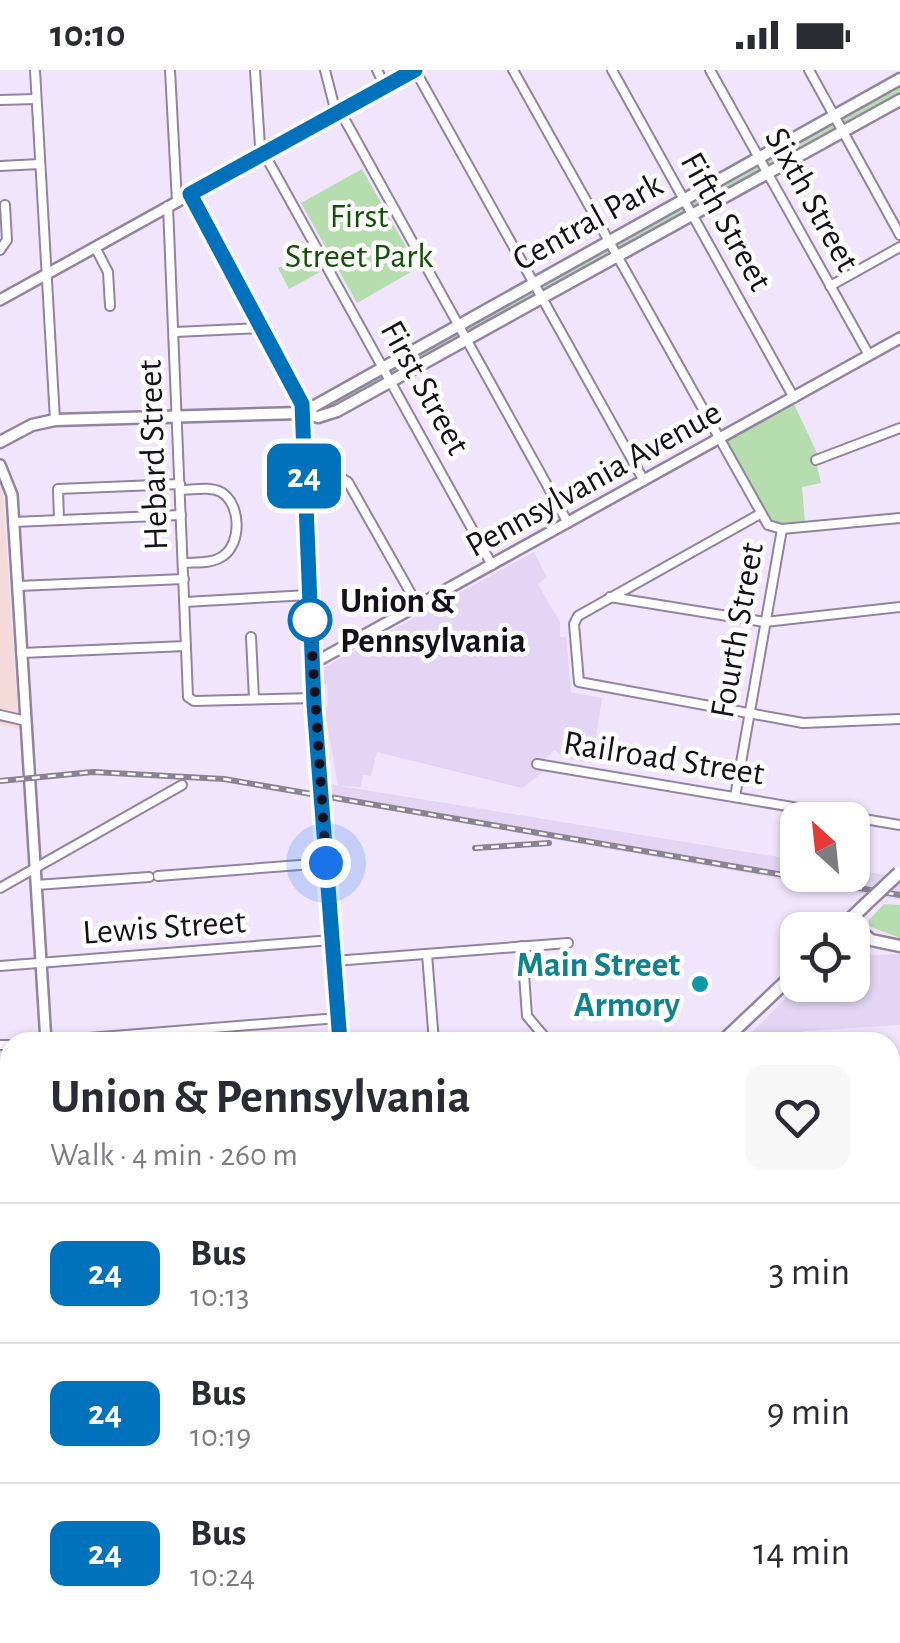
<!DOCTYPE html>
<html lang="en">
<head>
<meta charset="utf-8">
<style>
	body { margin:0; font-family:"Alegreya Sans",sans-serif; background:#f7f7f7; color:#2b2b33; height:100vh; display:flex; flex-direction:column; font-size:38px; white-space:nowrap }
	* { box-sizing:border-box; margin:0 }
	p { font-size:32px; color:#7c7c81 }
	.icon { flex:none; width:55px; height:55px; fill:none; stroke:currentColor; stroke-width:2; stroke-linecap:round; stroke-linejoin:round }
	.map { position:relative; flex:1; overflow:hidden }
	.panel { position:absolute; left:0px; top:962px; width:900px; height:612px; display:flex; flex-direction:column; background:#fff; border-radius:30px 30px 0 0; box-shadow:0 2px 8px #0004 }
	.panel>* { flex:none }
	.badge { padding:0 20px; border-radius:15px; font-size:35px; line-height:65px }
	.needle { width:65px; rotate:333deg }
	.tools { position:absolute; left:780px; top:732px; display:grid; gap:20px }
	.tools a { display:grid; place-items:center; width:90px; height:90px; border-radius:20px; background:#fff; box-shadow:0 2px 8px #0004; font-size:50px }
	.you { position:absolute; width:50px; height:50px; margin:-25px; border:8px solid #fff; border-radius:50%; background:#1a73e8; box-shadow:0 0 0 15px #1a73e833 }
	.map>.badge { position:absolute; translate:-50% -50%; box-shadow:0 0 0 5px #fff }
	.round { display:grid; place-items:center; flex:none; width:105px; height:105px; border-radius:20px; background:#f7f7f7 }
	.head { display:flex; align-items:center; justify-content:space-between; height:170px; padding:0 50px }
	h1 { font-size:48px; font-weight:700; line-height:75px }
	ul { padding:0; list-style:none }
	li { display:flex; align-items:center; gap:30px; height:140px; padding:0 50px; border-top:2px solid #e1e1e2 }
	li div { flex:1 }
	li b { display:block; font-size:38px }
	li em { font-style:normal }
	li .badge { min-width:110px; font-weight:700; text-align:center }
	.status { display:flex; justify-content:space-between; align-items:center; height:70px; padding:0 50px; background:#fff; direction:ltr }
	.status svg { height:28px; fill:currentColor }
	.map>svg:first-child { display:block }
	.built { fill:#e3d5f3 }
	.education { fill:#f5dada }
	.green { fill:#b5ddae }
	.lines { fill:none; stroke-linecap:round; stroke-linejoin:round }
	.minor-casing { stroke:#9184a0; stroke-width:12 }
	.tertiary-casing { stroke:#9184a0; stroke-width:14 }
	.secondary-casing { stroke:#9184a0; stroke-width:15 }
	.primary-casing { stroke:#9184a0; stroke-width:16 }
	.motorway-casing { stroke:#9184a0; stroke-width:18 }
	.minor { stroke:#fff; stroke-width:8 }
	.tertiary { stroke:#fff; stroke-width:9 }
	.secondary { stroke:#fff; stroke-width:10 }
	.primary { stroke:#fff; stroke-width:11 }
	.motorway { stroke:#fff; stroke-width:12 }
	.rail-casing { stroke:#8b8294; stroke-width:6 }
	.rail { stroke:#fff; stroke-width:2.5; stroke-dasharray:8; stroke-linecap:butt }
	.primary-bridge-casing { stroke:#9184a0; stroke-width:16; stroke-linecap:butt }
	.primary-bridge { stroke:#fff; stroke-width:11 }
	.line-casing { stroke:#fff; stroke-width:22 }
	.line { stroke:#0072bc; stroke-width:15 }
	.walk { stroke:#15101a; stroke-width:10; stroke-dasharray:0 18 }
	.stop-dot { fill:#fff; stroke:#0072bc; stroke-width:5 }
	.culture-dot { fill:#0f9aa8; stroke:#fff; stroke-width:4 }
	.labels { text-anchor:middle; stroke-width:9; stroke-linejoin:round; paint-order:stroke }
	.street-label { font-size:35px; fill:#15101a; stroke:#fff }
	.park-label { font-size:35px; fill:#115204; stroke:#fff }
	.stop-label { font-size:35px; font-weight:bold; fill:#15101a; stroke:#fff; text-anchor:start }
	.culture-label { font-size:35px; font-weight:bold; fill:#0d838f; stroke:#fff; text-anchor:end }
</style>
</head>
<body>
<div class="status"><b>10:10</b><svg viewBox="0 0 49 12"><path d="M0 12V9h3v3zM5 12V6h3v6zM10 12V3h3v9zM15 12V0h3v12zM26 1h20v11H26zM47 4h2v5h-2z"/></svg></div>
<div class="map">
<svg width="900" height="1573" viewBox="0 0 900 1573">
	<rect width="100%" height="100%" fill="#f1e5fe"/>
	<g class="built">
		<polygon points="534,482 547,507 538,514 560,552 560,567 566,567 571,622 602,628 592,693 563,688 555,680 545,688 543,702 522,718 377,682 371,706 363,705 361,717 340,716 797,790 798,805 852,805 853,799 900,808 900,830 319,728 326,714 338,715 324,639 328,636 327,615 322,612 321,599"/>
		<polygon points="900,884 900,955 804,961 804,972 756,972 749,965 799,915 852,915 853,886"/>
		<polygon points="900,1115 900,1192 890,1192 890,1116"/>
	</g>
	<g class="education">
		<polygon points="0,411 3,424 19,659 0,655"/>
		<polygon points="900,1193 900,1377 890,1377 890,1194"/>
	</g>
	<g class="green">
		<polygon points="900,12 900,26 340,336 315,341"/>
		<polygon points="362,99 418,198 357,233 301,133"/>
		<polygon points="309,181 320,202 289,219 278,198"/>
		<polygon points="793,332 818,385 811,390 817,396 821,413 802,417 805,452 774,455 725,372"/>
		<polygon points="884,834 900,835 900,868 869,856 869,850"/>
	</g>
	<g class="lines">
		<g class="minor-casing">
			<g id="minor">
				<polyline points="35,0 55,350"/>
				<polyline points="170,0 177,132"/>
				<polyline points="255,0 260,76 492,495"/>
				<polyline points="325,0 336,43"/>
				<polyline points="377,0 385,16"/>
				<polyline points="415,0 644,411"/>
				<polyline points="513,0 768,455 782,459 900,448"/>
				<polyline points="612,0 794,328"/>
				<polyline points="710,0 869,285"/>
				<polyline points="809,0 900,165"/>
				<polyline points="0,30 36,29"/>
				<polyline points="340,41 568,453"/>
				<polyline points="0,96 40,94"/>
				<polyline points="168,136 188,627 194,631 314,628"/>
				<polyline points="95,177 108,202 110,236"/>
				<polyline points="0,180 7,170 5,135"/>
				<polyline points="830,216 900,177"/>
				<polyline points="175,262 264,258"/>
				<polyline points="816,390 900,358"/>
				<polyline points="304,406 336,405 348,412 418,536"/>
				<path d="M180,420C193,420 209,416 221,422C241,434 242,473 223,486C212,494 196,492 183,493"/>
				<polyline points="760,444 578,546 574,554 579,612 803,653 900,649"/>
				<polyline points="59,450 58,419 180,414"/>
				<polyline points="13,452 181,445"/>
				<polyline points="18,516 184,509"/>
				<polyline points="610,527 765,552 900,537"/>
				<polyline points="185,532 309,525"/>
				<polyline points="251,567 254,629"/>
				<polyline points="21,583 186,576"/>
				<polyline points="0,645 26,651"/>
				<polyline points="537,694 900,755"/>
				<polyline points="735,727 782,459"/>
				<polyline points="158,806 326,793"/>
				<polyline points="36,815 149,807"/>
				<polyline points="0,818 182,715"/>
				<polyline points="522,876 527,946 549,972"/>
				<polyline points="427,884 434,972"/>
				<polyline points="334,891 568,873"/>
				<polyline points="0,896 332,870"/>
				<polyline points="39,972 338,948"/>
				<polyline points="0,975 10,975"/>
				<polyline points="890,1009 900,1008"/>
				<polyline points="0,1070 10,1069"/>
				<polyline points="890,1111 900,1110"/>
				<polyline points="0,1166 10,1165"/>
				<polyline points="0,1454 10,1533"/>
				<polyline points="14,1565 16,1573"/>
				<polyline points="306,1565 308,1573"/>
				<polyline points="734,1565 734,1573"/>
			</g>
		</g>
		<g class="tertiary-casing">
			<g id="tertiary">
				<polyline points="190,124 302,334 314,634 339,972"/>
				<polyline points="0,230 415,0"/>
				<polyline points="0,395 12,425 46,972"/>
				<polyline points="312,594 900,268"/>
				<polyline points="0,1261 10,1261"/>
				<polyline points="0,1356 10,1356"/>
				<polyline points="0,1454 10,1453"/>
				<polyline points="562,1565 563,1573"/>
			</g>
		</g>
		<g class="secondary-casing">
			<g id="secondary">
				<polyline points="302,343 900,9"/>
				<polyline points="0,372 32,355 55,350 302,343 318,347 337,341 900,30"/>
				<polyline points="849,851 871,870 900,876"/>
				<polyline points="890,1382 900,1381"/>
				<polyline points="379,1565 380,1573"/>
			</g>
		</g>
		<g class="primary-casing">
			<g id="primary">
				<polyline points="839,860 865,835"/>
				<polyline points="722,972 798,900"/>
				<polyline points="97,1573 106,1565"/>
			</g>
		</g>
		<g class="motorway-casing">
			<g id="motorway">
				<polyline points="0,1276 10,1274"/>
				<polyline points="0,1297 10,1295"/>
				<polyline points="0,1323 10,1321"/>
				<polyline points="0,1347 10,1347"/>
			</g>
		</g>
		<use href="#minor" class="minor"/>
		<use href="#tertiary" class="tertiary"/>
		<use href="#secondary" class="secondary"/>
		<use href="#primary" class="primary"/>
		<use href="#motorway" class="motorway"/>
		<g class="rail-casing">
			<g id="rail">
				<polyline points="0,711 93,702 224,709 900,825"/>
				<polyline points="475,778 549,773"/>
			</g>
		</g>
		<use href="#rail" class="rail"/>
		<g class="primary-bridge-casing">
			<polyline id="primary-bridge" points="865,835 899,803"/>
		</g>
		<use href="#primary-bridge" class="primary-bridge"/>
	</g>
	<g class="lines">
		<g class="line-casing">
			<polyline id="line" points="340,972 314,634 302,334 190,124 415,0"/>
		</g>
		<use href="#line" class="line"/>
		<polyline class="walk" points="310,550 326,793"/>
	</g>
	<circle class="stop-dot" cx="310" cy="550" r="20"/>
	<circle class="culture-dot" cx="700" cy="914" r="10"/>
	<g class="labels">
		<g class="street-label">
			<text transform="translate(813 129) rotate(61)" y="12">Sixth Street</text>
			<text transform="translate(587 151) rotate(-29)" y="12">Central Park</text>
			<text transform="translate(727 151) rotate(61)" y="12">Fifth Street</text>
			<text transform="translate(426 317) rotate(61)" y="12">First Street</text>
			<text transform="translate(152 385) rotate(-92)" y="12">Hebard Street</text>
			<text transform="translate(593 408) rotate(-29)" y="12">Pennsylvania Avenue</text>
			<text transform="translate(736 560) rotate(-80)" y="12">Fourth Street</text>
			<text transform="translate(664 687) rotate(9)" y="12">Railroad Street</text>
			<text transform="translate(164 856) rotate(-4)" y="12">Lewis Street</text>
		</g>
		<g class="park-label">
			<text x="359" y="157">First<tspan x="359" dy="40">Street Park</tspan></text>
		</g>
		<g class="stop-label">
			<text x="340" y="542">Union &amp;<tspan x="340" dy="40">Pennsylvania</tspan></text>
		</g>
		<g class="culture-label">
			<text x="680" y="906">Main Street<tspan x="680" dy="40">Armory</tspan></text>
		</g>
	</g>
</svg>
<div class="tools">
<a><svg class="needle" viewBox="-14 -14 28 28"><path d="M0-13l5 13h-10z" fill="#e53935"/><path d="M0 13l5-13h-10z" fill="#7c7c81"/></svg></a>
<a><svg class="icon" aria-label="locate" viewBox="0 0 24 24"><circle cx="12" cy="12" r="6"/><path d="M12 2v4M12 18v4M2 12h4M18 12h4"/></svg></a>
</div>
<div class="you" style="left:326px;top:793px"></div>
<b class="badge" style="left:304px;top:406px;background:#0072bc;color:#fff">24</b>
<section class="panel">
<div class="head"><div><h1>Union &amp; Pennsylvania</h1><p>Walk · 4 min · 260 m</p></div><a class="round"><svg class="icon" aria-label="heart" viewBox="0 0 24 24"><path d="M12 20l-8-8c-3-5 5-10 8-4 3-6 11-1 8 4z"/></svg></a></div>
<ul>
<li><span class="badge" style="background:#0072bc;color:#fff">24</span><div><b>Bus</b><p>10:13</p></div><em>3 min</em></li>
<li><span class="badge" style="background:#0072bc;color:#fff">24</span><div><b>Bus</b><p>10:19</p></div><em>9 min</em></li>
<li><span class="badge" style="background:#0072bc;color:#fff">24</span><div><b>Bus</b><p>10:24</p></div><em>14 min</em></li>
</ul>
</section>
</div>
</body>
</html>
